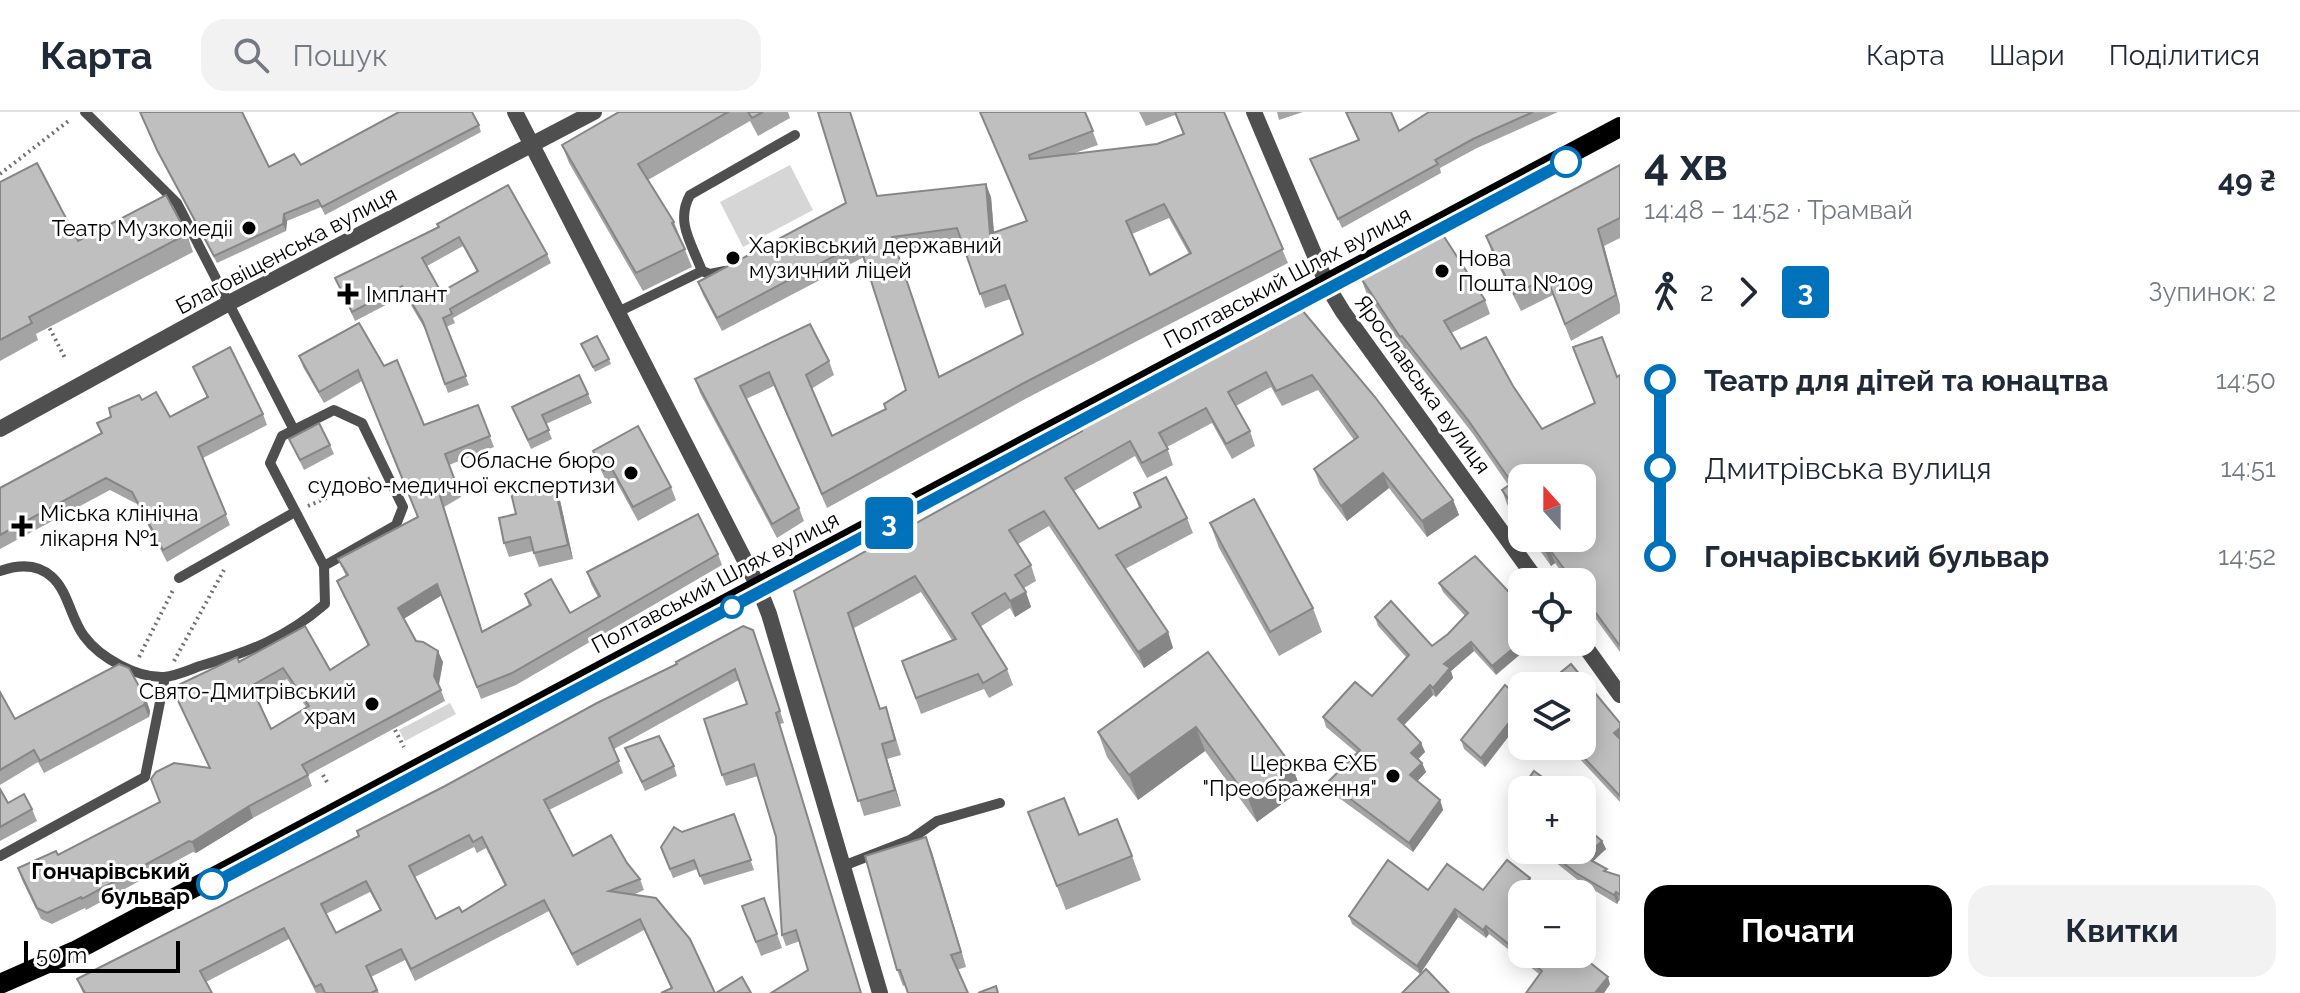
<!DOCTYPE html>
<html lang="uk">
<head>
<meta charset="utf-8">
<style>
	body { margin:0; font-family:Raleway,sans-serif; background:#f2f2f3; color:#1f2937; height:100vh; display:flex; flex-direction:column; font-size:30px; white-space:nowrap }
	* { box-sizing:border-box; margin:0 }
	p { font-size:26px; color:#747a83 }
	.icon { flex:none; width:44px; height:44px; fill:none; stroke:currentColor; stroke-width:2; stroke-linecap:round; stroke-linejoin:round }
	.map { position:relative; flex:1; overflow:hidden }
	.panel { display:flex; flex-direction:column; background:#fff; width:680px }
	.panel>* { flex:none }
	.badge { padding:0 16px; border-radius:6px; font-size:28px; line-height:52px }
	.needle { width:52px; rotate:339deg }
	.controls { position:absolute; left:1508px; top:352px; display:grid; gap:16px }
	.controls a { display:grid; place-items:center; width:88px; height:88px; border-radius:16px; background:#fff; box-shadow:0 4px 20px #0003; font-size:40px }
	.scale { position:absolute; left:24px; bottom:20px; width:156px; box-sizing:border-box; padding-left:8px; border:4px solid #000; border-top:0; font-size:22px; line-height:28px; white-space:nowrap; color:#000; -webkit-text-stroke:6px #fff; paint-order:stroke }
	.map>.badge { position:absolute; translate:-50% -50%; box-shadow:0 0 0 4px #fff }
	.legs { display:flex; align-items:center; gap:12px; height:88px; padding:0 24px; font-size:26px }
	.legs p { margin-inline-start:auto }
	.summary { display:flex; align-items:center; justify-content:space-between; height:136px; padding:0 24px }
	h1 { font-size:44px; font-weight:700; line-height:60px }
	.action { display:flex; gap:16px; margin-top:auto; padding:16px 24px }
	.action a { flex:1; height:92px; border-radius:24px; background:#000; color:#fff; font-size:32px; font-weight:700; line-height:92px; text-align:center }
	.action a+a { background:#f2f2f3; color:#1f2937 }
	ul { padding:0 24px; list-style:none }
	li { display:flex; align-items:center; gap:28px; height:88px; font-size:30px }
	li i { display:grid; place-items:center; width:12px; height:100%; margin:0 10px; background:currentColor }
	li i::after { content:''; width:20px; height:20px; margin:-10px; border:6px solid; border-radius:50%; background:#fff }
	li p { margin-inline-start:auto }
	li:first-child i { background:linear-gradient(#0000 50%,currentColor 0) }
	li:last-child i { background:linear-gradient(currentColor 50%,#0000 0) }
	header { display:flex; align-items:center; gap:48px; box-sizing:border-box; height:112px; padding:0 40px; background:#fff; border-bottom:2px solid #e0e1e3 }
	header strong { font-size:38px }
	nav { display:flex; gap:44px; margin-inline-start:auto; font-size:28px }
	.search { width:560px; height:72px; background:#f2f2f3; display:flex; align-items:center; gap:20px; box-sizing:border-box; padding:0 28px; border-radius:24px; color:#747a83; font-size:30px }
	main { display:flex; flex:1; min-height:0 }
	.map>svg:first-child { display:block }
	.green { fill:#d6d6d6 }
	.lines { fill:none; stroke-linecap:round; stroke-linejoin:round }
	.path { stroke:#717171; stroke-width:4; stroke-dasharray:2 4; stroke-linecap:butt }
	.service { stroke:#4f4f4f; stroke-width:10 }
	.minor { stroke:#4f4f4f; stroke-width:16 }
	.tertiary { stroke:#4f4f4f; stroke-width:16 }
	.primary { stroke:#000; stroke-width:20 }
	.tram { stroke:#000; stroke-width:2 }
	.wall { fill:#a4a4a4; fill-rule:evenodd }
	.shaded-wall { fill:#868686 }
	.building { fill:#bfbfbf; stroke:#868686; stroke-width:2; fill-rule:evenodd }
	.line-1-casing { stroke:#fff; stroke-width:18 }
	.line-1 { stroke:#0072bc; stroke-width:12 }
	.stop-1-dot { fill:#fff; stroke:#0072bc; stroke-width:4 }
	.poi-dot { fill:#000; stroke:#fff; stroke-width:3 }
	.labels { text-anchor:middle; stroke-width:6; stroke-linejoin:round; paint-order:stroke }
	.poi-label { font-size:22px; fill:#000; stroke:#fff; text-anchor:end }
	.street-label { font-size:22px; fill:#000; stroke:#fff }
	.stop-label { font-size:22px; font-weight:bold; fill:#000; stroke:#fff; text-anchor:end }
</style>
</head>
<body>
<header>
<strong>Карта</strong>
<div class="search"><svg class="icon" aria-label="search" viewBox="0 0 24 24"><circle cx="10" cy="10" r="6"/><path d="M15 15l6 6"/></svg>Пошук</div>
<nav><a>Карта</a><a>Шари</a><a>Поділитися</a></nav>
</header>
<main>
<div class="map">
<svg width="1620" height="881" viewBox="0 0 1620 881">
	<rect width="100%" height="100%" fill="#fff"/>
	<g class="green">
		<polygon points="790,53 813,98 743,135 720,90"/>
		<polygon points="450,591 456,602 405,629 399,618"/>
	</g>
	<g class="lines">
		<g class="path">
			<polyline points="0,62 71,7"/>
			<polyline points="47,211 66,248"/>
			<polyline points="308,394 373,365"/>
			<polyline points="139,545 173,478"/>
			<polyline points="174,549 224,458"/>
			<polyline points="395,618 404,635"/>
			<polyline points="323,663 327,670"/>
		</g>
		<g class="service">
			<polyline points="85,0 177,91 294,318"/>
			<path d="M702,159C692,132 675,110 690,83L795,23"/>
			<polyline points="618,200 702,159 710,162 725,159"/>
			<path d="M0,459C17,453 37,451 52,465C68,479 71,507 84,524C100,546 137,566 164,565C176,564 189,558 200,554C249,540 286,526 325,492L324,454L270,351L282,324L334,298L362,311L403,395L396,413L324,454"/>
			<polyline points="179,466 295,400"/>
			<polyline points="0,744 145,665 165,565"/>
			<polyline points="843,754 910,728 937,709 1000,691"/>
		</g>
		<g class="minor">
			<polyline points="515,0 758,474 769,502 880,881"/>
			<polyline points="1254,0 1329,177 1343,200 1538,470"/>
			<polyline points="1582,530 1620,583"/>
		</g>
		<polyline class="tertiary" points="0,317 229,191 594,0"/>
		<polyline class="primary" points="0,872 75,839 1620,15"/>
		<g class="tram">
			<polyline points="0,865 64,838 1620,8"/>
			<polyline points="0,878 69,849 557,589"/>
		</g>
	</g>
	<g class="wall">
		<polygon points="140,0 269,55 301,53 479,13 481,20 325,103 321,95 287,109 286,119 217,151 160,45"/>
		<polygon points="619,0 788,0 790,6 758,24 750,9 648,68 674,110 692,155 643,179 569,51 562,33"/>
		<path d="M980,0H1085L1098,33L1072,42L1157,32L1183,22L1175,3L1146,14L1139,0H1224L1288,151L1027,286L827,396L774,274L746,287L799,396L804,409L777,426L700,281L695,267L829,249L834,263L811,277L832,324L886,297L884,292L906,278L864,145L722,219L703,183L698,170L878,84L991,85L994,120L1027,109ZM1169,106L1189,142L1150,163L1132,122ZM962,129L985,196L1010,187L1023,222L939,265L897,139Z"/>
		<polygon points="1277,0 1303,0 1279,8"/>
		<polygon points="1345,0 1391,0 1399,19 1429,0 1558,0 1477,36 1440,56 1441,61 1342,116 1310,47 1358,28"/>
		<polygon points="1620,53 1620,126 1604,134 1620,193 1620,201 1571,229 1553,183 1521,199 1492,141 1486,124"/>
		<polygon points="0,70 78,129 187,122 193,140 36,222 38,228 0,249"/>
		<path d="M438,116L547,142L551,151L453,206L455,211L446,215L469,273L448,281L426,219L405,183L355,209L335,166ZM463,134L477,160L441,180L427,154Z"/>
		<polygon points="1361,166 1485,188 1490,202 1451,221 1461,237 1513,274 1542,317 1595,291 1617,265 1620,263 1620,540 1582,488 1582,470 1569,470 1555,451 1551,454 1531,426 1582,426 1522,366 1522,413 1507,392 1502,378 1509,374 1473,322 1407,237 1405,238 1366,180"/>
		<polygon points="1302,198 1453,388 1459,403 1427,425 1389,376 1347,409 1320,373 1314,357 1354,328 1318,278 1282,294 1271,275 1236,294 1250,319 1255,334 1232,347 1212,311 1167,335 1173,353 1147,366 1135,344 1074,379 1099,417 1139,396 1134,381 1187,406 1193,421 1125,457 1168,520 1173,536 1144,556 1049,414 1018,432 1031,453 1036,469 1024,476 1031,495 1015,505 1010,496 980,515 1007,557 1013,573 989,586 984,577 921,602 902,549 952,528 921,480 854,516 880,597 891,610 901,643 887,647 901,694 864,704 794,479"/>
		<polygon points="581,232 609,247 611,252 595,260"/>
		<path d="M299,244L384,254L424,313L478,293L494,335L449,353L461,385L444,395L482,519L529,494L525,482L570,501L598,485L591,472L587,460L718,442L722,453L516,573L481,587L442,483L403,507L416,529L443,550L439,573L445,589L308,663L312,674L253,706L196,741L193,740L86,798L85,796L52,812L41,807L22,768L18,756L58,743L160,690L209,656L172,576L239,550L330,558L368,534L342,481L337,469L346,464L338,447L418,405L362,269L324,291L303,255ZM287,567L306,595L271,617L256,585Z"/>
		<polygon points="193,255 263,302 267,313 203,346 230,413 167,450 137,392 110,378 0,437 0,376 101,322 97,311 142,288 170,305 207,286"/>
		<polygon points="588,282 592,291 546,312 552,327 531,337 512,295"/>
		<polygon points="289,327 330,333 334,342 304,358"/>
		<polygon points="593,339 671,375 676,388 638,409 616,369 608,373 598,352"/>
		<polygon points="559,384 573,447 539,455 533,439 509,445 504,431 516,402"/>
		<polygon points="1210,411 1313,496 1322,520 1279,544 1219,436"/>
		<polygon points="1475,444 1496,563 1474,539 1451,559 1453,566 1436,585 1433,583 1404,613 1421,631 1425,640 1418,647 1422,651 1426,660 1417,669 1440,688 1443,698 1413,740 1331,680 1328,670 1357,641 1326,615 1323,605 1372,584 1406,545 1378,514 1375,505 1432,534 1448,522 1465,504 1443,480 1439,471"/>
		<path d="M753,518L784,611L780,612L808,858L800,829L786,834L782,823L776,725L758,664L726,674L722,663L747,592L739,568L614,637L623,661L549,698L573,744L627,751L640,767L644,778L633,783L690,827L671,876L644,818L577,854L549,799L415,869L405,848L371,865L379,881H316L289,827L206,870L212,881H83L77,867L359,724ZM474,735L477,741L486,736L505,774L462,800L436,807L415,765ZM370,780L380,798L336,821L326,802Z"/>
		<polygon points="1208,540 1292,654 1301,678 1257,710 1205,639 1138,688 1107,645 1098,620"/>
		<polygon points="1582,574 1620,611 1620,690 1578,645 1575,636 1582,634 1589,619 1582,611"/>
		<polygon points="0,580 15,607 146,587 150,599 149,605 44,661 38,650 0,673"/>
		<polygon points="1522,588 1522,607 1485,655 1464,637 1461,628"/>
		<polygon points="625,636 674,654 677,664 645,679"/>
		<polygon points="0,677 8,691 32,697 37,709 0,729"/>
		<polygon points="1522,678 1522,704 1515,699 1512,690"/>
		<polygon points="1028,700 1132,744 1141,768 1066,798"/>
		<polygon points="734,702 754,758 704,773 697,757 673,766 661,735 682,720"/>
		<polygon points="926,725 966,855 903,874 897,858"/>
		<polygon points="1602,729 1606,737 1593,749 1608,761 1620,764 1620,789 1619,788 1617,792 1579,769 1540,738 1582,738"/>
		<polygon points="1530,766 1532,773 1522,782 1522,787 1517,794 1610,872 1604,881 1526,881 1539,862 1489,822 1486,826 1458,805 1420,862 1352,812 1349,804 1483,778"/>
		<polygon points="764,786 782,836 761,844 742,794"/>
	</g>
	<g class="shaded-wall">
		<polygon points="986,72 991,85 995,135 990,122"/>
		<polygon points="284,102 287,109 286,119 283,112"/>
		<polygon points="1598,117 1604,134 1620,195 1616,183"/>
		<polygon points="1383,361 1389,376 1347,409 1341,394"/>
		<polygon points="554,371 559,384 573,447 568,433"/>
		<polygon points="1453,388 1459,403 1427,425 1422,409"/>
		<polygon points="1550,438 1555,451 1551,454 1546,440"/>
		<polygon points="437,472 442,483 402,508 398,496"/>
		<polygon points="1026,480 1031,495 1015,505 1010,489"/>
		<polygon points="1168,520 1173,536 1144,556 1138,540"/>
		<polygon points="1522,529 1535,530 1496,563 1492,554"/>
		<polygon points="1471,530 1474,539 1451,559 1453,566 1436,585 1433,576 1444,552"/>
		<polygon points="438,539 443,550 438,575 434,564"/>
		<polygon points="1430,573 1433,583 1401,616 1398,607"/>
		<polygon points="146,587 150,599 149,605 144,593"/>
		<polygon points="1522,594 1522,607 1485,655 1481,646"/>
		<polygon points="1196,615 1205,639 1138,688 1129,663"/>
		<polygon points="1620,616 1620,628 1614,621"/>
		<polygon points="1421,631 1425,640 1415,650 1411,641"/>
		<polygon points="882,632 887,647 901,694 895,678"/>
		<polygon points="1422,651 1426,660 1414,673 1410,663"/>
		<polygon points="1292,654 1301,678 1257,710 1248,686"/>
		<polygon points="1440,688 1443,698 1413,740 1409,731"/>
		<polygon points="249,694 253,706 196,741 192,730"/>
		<polygon points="926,725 932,740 966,855 961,840"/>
		<polygon points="1602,729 1606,737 1588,754 1585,745"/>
		<polygon points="1530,766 1532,773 1526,782 1522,782 1522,787 1514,797 1511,789"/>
		<polygon points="1616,780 1619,788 1617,792 1614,783"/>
		<polygon points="1455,797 1458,805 1420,862 1417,854"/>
		<polygon points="1486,814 1489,822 1486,826 1483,818"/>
		<polygon points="1608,865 1610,872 1604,881 1595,881"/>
	</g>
	<g class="building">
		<polygon points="140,0 242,0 269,55 294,42 301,53 399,0 472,0 479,13 322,95 318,88 284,102 283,112 214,144 157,38"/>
		<polygon points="619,0 728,0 638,52 674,110 672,111 685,137 636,161 562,33"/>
		<polygon points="748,0 763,0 752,6"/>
		<path d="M818,0H850L877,84L986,72L990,122L1027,109L980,0H1085L1093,19L1029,43L1030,47L1157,32L1184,22L1175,0H1224L1283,137L1022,272L822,382L769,260L740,274L799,396L772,412L695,267L810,212L829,249L806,263L832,324L886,297L884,292L906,278L859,131L717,206L698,170L846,91ZM1164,92L1191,141L1150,163L1126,109ZM957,116L980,182L1005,173L1023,222L939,265L892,125Z"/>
		<polygon points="1346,0 1391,0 1399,19 1429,0 1533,0 1473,27 1435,48 1438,52 1338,107 1310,47 1359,28"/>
		<polygon points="37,51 78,129 166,83 187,122 29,205 32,211 0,228 0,70"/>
		<polygon points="1620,53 1620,106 1598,117 1616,183 1565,212 1547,166 1514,182 1486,124"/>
		<path d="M508,73L547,142L450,197L452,202L443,206L466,264L445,272L423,210L402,174L352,200L335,166L439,115L437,112ZM459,125L478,159L441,180L422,146Z"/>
		<polygon points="1443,123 1485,188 1444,209 1461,237 1486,225 1513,274 1542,317 1595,291 1573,235 1602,225 1617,265 1620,263 1620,534 1582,482 1582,470 1574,470 1550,438 1546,440 1536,426 1582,426 1582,366 1522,366 1522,406 1502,378 1512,371 1468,308 1402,224 1400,225 1361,166"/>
		<polygon points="1302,198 1375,285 1453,388 1422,409 1383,361 1341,394 1314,357 1358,325 1312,263 1276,279 1266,260 1228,280 1250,319 1226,332 1206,296 1159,321 1168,337 1142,351 1130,329 1065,366 1099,417 1141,395 1134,381 1166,365 1187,406 1116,443 1168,520 1138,540 1044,399 1009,418 1031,453 1015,463 1026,480 1010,489 1005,481 972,501 1007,557 983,571 978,562 916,586 902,549 956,527 915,464 848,501 880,597 886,595 895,628 882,632 895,678 858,689 794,479 1082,319 1080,315 1157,272 1230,232 1232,237"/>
		<path d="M359,211L384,254L397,248L424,313L478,293L490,324L445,342L457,374L440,384L482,520L531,493L525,482L551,467L570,501L600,484L587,460L698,402L718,442L512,561L477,575L437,472L398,496L416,529L423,530L438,539L434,564L441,578L302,653L308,663L249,694L192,730L189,729L82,787L81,785L47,801L37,796L18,756L56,739L58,743L160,690L151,667L156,660L174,651L210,656L172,576L237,545L239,550L305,514L330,558L369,533L337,469L348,463L338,447L418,405L358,258L319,280L299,244ZM283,556L309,594L271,617L251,574Z"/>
		<polygon points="597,224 609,247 593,255 581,232"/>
		<polygon points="230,235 263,302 198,335 226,402 163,438 132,380 106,366 0,423 0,376 102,321 97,311 111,305 109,296 139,283 142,288 156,280 170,305 208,285 193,255"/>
		<polygon points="579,263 588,282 542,303 549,318 528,328 512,295"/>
		<polygon points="319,311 330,333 300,348 289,327"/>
		<polygon points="638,314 671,375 633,395 611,355 604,359 593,339"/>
		<polygon points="554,371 568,433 534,441 530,425 504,431 499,406 516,402 511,381"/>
		<polygon points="1254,387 1313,496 1270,520 1210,411"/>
		<polygon points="1475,444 1522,494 1522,529 1492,554 1471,530 1444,552 1450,556 1433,576 1430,573 1398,607 1421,631 1411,641 1422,651 1410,663 1440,688 1409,731 1328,670 1360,638 1323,605 1355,570 1372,584 1409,543 1375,505 1391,489 1432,534 1448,522 1468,501 1439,471"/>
		<path d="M743,514L753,518L780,599L776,601L861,881H771L808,858L796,818L782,823L776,725L754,652L722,663L704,607L747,592L735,557L609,626L619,649L544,688L573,744L611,723L627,751L640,767L609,779L656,786L690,827L715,881H661L672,876L640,807L572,842L544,788L411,857L401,837L366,854L377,878L371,881H325L321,872L315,875L284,816L200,859L212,881H85L77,867L359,724L357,719L445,674L597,591L677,552L676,550ZM469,723L473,730L482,725L506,773L462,800L459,795L436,807L409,754ZM366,769L381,798L336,821L321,792Z"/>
		<polygon points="1208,540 1292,654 1248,686 1196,615 1129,663 1098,620"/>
		<polygon points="119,552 129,556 146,587 144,593 40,649 34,638 0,658 0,580 15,607"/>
		<polygon points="1571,552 1620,611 1620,616 1614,621 1620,627 1620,684 1575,636 1577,634 1582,634 1582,624 1591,617 1582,606 1582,574 1544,574"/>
		<polygon points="1505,573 1522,588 1522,594 1481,646 1461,628"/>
		<polygon points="659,624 674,654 642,670 625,636"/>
		<polygon points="1534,659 1560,678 1522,678 1522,697 1512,690"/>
		<polygon points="0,677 8,691 24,682 32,697 0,715"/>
		<polygon points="1064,686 1079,723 1117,707 1132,744 1057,774 1028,700"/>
		<polygon points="734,702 751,748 700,764 694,748 670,757 661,735 674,715 682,720"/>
		<polygon points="1582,712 1602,729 1585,745 1607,757 1604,759 1620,764 1620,783 1616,780 1614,783 1576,761 1547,738 1582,738"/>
		<polygon points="926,725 961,840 951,843 968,881 908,881 900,858 897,858 865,744"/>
		<polygon points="1388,748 1428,778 1447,752 1483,778 1507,748 1530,766 1511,789 1522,798 1522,842 1579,842 1608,865 1595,881 1526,881 1542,859 1486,814 1483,818 1455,797 1417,854 1349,804"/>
		<polygon points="764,786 777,822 756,830 742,794"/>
		<polygon points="1426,857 1449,881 1402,881"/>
		<polygon points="742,865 751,881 716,881"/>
		<polygon points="996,874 998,881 978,881"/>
	</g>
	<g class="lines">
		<g class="line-1-casing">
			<polyline id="line-1" points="212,772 1566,50"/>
		</g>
		<use href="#line-1" class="line-1"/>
	</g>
	<g class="stop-1-dot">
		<circle cx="1566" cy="50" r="14"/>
		<circle cx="732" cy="495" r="10"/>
		<circle cx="212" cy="772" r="14"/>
	</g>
	<g class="poi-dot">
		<circle cx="249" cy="116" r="8"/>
		<circle cx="733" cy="146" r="8"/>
		<circle cx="1442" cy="159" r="8"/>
		<path d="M344 170h8v8h8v8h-8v8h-8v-8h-8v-8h8z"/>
		<circle cx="631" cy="361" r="8"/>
		<path d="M18 402h8v8h8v8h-8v8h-8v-8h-8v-8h8z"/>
		<circle cx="372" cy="592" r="8"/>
		<circle cx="1393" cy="664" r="8"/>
	</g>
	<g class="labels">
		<g class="poi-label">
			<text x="233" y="124">Театр Музкомедіі</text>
			<text x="749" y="141" text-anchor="start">Харківський державний<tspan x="749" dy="25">музичний ліцей</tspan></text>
			<text x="1458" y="154" text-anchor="start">Нова<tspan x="1458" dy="25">Пошта №109</tspan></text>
			<text x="366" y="190" text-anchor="start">Імплант</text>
			<text x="615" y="356">Обласне бюро<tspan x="615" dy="25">судово-медичної експертизи</tspan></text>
			<text x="40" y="409" text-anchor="start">Міська клінічна<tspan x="40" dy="25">лікарня №1</tspan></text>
			<text x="356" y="587">Свято-Дмитрівський<tspan x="356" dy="25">храм</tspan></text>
			<text x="1377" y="659">Церква ЄХБ<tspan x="1377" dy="25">"Преображення"</tspan></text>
		</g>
		<g class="street-label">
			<text transform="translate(286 138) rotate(-28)" y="8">Благовіщенська вулиця</text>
			<text transform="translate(1287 165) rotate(-28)" y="8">Полтавський Шлях вулиця</text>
			<text transform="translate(1423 272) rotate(54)" y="8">Ярославська вулиця</text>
			<text transform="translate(715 470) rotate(-28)" y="8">Полтавський Шлях вулиця</text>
		</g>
		<g class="stop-label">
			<text x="190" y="767">Гончарівський<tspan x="190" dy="25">бульвар</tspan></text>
		</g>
	</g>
</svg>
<div class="controls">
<a><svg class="needle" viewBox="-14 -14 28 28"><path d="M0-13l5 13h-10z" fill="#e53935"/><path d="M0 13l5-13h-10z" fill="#747a83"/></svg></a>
<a><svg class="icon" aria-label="locate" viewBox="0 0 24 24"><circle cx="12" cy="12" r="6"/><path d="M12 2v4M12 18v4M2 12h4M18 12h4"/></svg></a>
<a><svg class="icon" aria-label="layers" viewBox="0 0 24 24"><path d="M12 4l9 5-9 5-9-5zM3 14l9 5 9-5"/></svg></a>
<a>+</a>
<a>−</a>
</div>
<div class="scale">50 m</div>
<b class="badge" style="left:889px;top:411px;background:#0072bc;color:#fff">3</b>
</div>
<section class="panel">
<div class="summary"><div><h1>4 хв</h1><p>14:48 – 14:52 · Трамвай</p></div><b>49 ₴</b></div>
<div class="legs"><svg class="icon" aria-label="walk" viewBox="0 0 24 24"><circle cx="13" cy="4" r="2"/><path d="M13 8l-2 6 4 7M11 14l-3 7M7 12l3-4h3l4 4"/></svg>2<svg class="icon" aria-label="forward" viewBox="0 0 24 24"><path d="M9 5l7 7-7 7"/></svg><b class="badge" style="background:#0072bc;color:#fff">3</b><p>Зупинок: 2</p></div>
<ul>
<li><i style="color:#0072bc"></i><b>Театр для дітей та юнацтва</b><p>14:50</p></li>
<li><i style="color:#0072bc"></i><span>Дмитрівська вулиця</span><p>14:51</p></li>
<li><i style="color:#0072bc"></i><b>Гончарівський бульвар</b><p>14:52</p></li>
</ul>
<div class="action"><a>Почати</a><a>Квитки</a></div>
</section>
</main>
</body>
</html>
